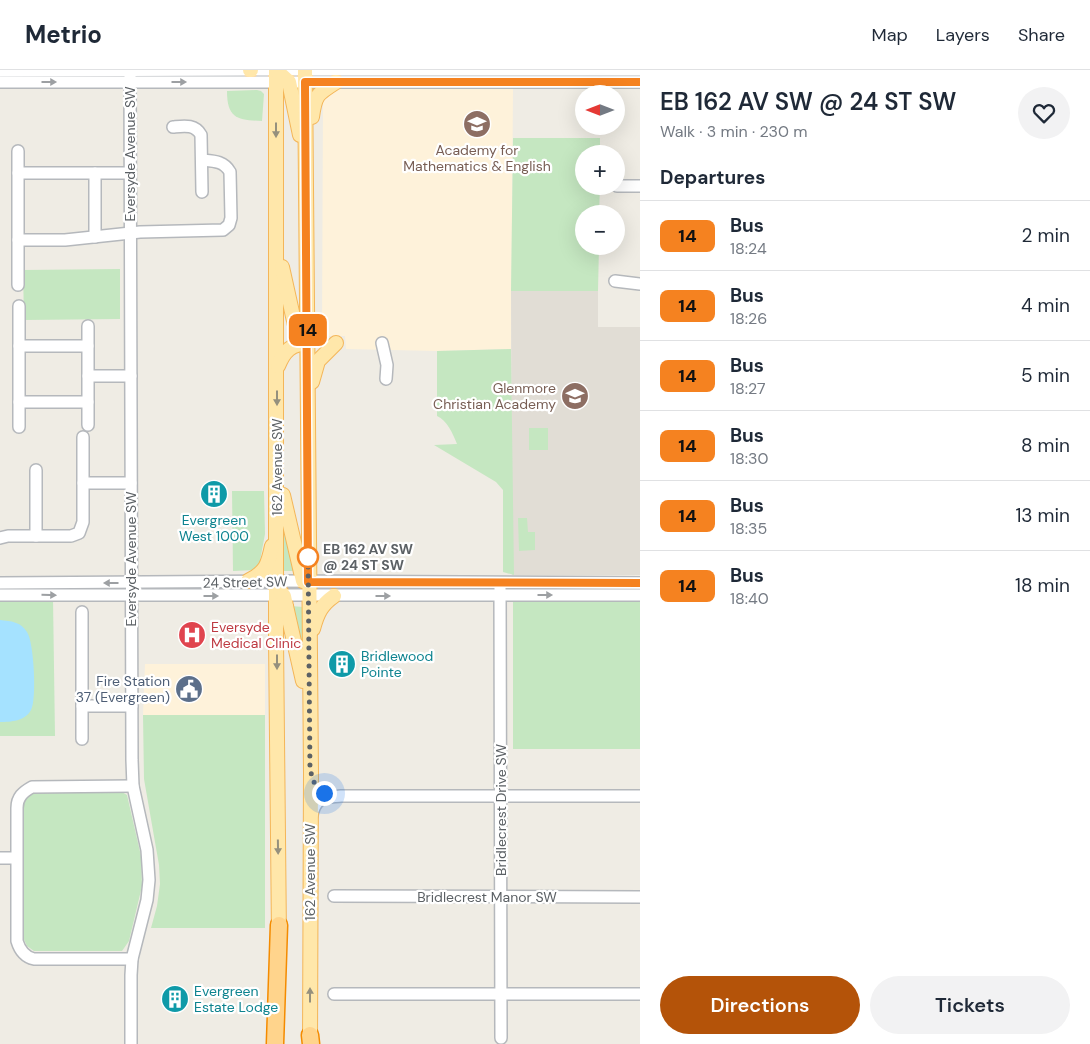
<!DOCTYPE html>
<html lang="en">
<head>
<meta charset="utf-8">
<style>
	body { margin:0; font-family:"DM Sans",sans-serif; background:#f2f2f3; color:#1f2937; height:100vh; display:flex; flex-direction:column; font-size:19px; white-space:nowrap }
	* { box-sizing:border-box; margin:0 }
	p { font-size:16px; color:#747a83 }
	.icon { flex:none; width:28px; height:28px; fill:none; stroke:currentColor; stroke-width:2; stroke-linecap:round; stroke-linejoin:round }
	.map { position:relative; flex:1; overflow:hidden }
	.sheet { display:flex; flex-direction:column; background:#fff; width:450px }
	.sheet>* { flex:none }
	.badge { padding:0 10px; border-radius:8px; font-size:18px; line-height:32px }
	.needle { width:32px; rotate:270deg }
	.controls { position:absolute; left:575px; top:15px; display:grid; gap:10px }
	.controls a { display:grid; place-items:center; width:50px; height:50px; border-radius:50%; background:#fff; box-shadow:0 5px 20px #0002; font-size:25px }
	.you { position:absolute; width:25px; height:25px; margin:-12px; border:4px solid #fff; border-radius:50%; background:#1a73e8; box-shadow:0 0 0 8px #1a73e833 }
	.map>.badge { position:absolute; translate:-50% -50%; box-shadow:0 0 0 2px #fff }
	h2 { padding:0 20px; font-size:19px; line-height:45px }
	.round { display:grid; place-items:center; flex:none; width:52px; height:52px; border-radius:26px; background:#f2f2f3 }
	.summary { display:flex; align-items:center; justify-content:space-between; height:85px; padding:0 20px }
	h1 { font-size:24px; font-weight:600; line-height:38px }
	.action { display:flex; gap:10px; margin-top:auto; padding:10px 20px }
	.action a { flex:1; height:58px; border-radius:30px; background:#b45309; color:#fff; font-size:20px; font-weight:600; line-height:58px; text-align:center }
	.action a+a { background:#f2f2f3; color:#1f2937 }
	ul { padding:0; list-style:none }
	li { display:flex; align-items:center; gap:15px; height:70px; padding:0 20px; border-top:1px solid #e0e1e3 }
	li div { flex:1 }
	li b { display:block; font-size:19px }
	li em { font-style:normal }
	li .badge { min-width:55px; font-weight:700; text-align:center }
	header { display:flex; align-items:center; gap:30px; box-sizing:border-box; height:70px; padding:0 25px; background:#fff; border-bottom:1px solid #e0e1e3 }
	header strong { font-size:24px }
	nav { display:flex; gap:28px; margin-inline-start:auto; font-size:18px }
	main { display:flex; flex:1; min-height:0 }
	.map>svg:first-child { display:block }
	.commercial { fill:#fef2da }
	.education { fill:#e1ddd5 }
	.green { fill:#c5e7c1 }
	.water { fill:#a5e2ff }
	.lines { fill:none; stroke-linecap:round; stroke-linejoin:round }
	.minor-casing { stroke:#b5b8bc; stroke-width:14 }
	.major-casing { stroke:#f4b659; stroke-width:16 }
	.highway-casing { stroke:#f48b00; stroke-width:19 }
	.minor { stroke:#fff; stroke-width:11 }
	.major { stroke:#ffe7aa; stroke-width:14 }
	.highway { stroke:#ffd48c; stroke-width:16 }
	.oneway { fill:#9da0a3 }
	.oneway2 { fill:#95907d }
	.line-casing { stroke:#fff; stroke-width:11 }
	.line { stroke:#f58220; stroke-width:8 }
	.walk { stroke:#5c6165; stroke-width:5; stroke-dasharray:0 9 }
	.stop-dot { fill:#fff; stroke:#f58220; stroke-width:2.5 }
	.labels { text-anchor:middle; stroke-width:4.5; stroke-linejoin:round; paint-order:stroke }
	.education-label { font-size:14px; fill:#785e54; stroke:#fff }
	.street-label { font-size:14px; fill:#5c6165; stroke:#fff }
	.culture-label { font-size:14px; fill:#0d838f; stroke:#fff; text-anchor:start }
	.stop-label { font-size:14px; font-weight:bold; fill:#5c6165; stroke:#fff; text-anchor:start }
	.health-label { font-size:14px; fill:#be3a42; stroke:#fff; text-anchor:start }
	.service-label { font-size:14px; fill:#4e5e75; stroke:#fff; text-anchor:end }
</style>
</head>
<body>
<header>
<strong>Metrio</strong>
<nav><a>Map</a><a>Layers</a><a>Share</a></nav>
</header>
<main>
<div class="map">
<svg width="640" height="974" viewBox="0 0 640 974">
	<rect width="100%" height="100%" fill="#efece4"/>
	<g class="commercial">
		<polygon points="335,18 513,18 511,279 437,281 346,279 345,266 322,266 323,29"/>
		<polygon points="145,594 265,594 265,645 143,645"/>
	</g>
	<polygon class="education" points="511,221 598,221 598,257 640,257 640,505 512,505"/>
	<g class="green">
		<path d="M257,20L261,21L264,24L262,51C238,50 227,49 227,21Z"/>
		<polygon points="513,68 600,68 600,84 584,84 584,116 600,116 599,144 584,144 584,176 599,176 598,221 511,221"/>
		<polygon points="120,199 120,249 24,250 23,200"/>
		<path d="M511,279L514,505L503,502V420L496,412L434,375L457,374C453,364 447,350 437,346V281Z"/>
		<rect x="529" y="358" width="19" height="22"/>
		<polygon points="232,421 264,421 265,464 259,496 257,500 233,501"/>
		<polygon points="518,448 527,448 528,462 535,462 535,480 519,481"/>
		<polygon points="285,453 294,501 282,501 282,454"/>
		<polygon points="0,528 53,528 55,666 0,666"/>
		<polygon points="640,529 640,679 513,679 513,530"/>
		<polygon points="291,536 303,537 303,582"/>
		<polygon points="265,645 265,858 151,858 157,836 160,814 159,795 144,709 143,645"/>
		<polygon points="120,721 127,725 141,786 142,816 129,871 122,881 34,881 27,876 22,865 22,733 28,722"/>
	</g>
	<path class="water" d="M0,550C11,551 21,552 27,562C34,572 37,630 31,640C25,651 11,652 0,652Z"/>
	<g class="lines">
		<g class="minor-casing">
			<g id="minor">
				<polyline points="278,0 640,0"/>
				<polyline points="0,1 276,0"/>
				<polyline points="130,1 132,690 133,716 147,780 149,810 147,830 132,889 131,905 131,974"/>
				<polyline points="0,12 640,12"/>
				<path d="M173,57C184,56 195,54 201,65L202,122"/>
				<polyline points="18,81 18,215"/>
				<polyline points="18,103 130,103"/>
				<polyline points="95,103 95,167"/>
				<polyline points="617,116 640,116"/>
				<path d="M18,170H65L140,162L223,160L229,155L231,148L230,102C224,91 214,91 202,90"/>
				<polyline points="615,211 640,214"/>
				<polyline points="19,236 19,357"/>
				<polyline points="88,256 88,355"/>
				<polyline points="382,273 387,295 386,309"/>
				<polyline points="19,276 88,276"/>
				<polyline points="88,306 131,306"/>
				<polyline points="19,332 88,332"/>
				<polyline points="83,413 131,413"/>
				<polyline points="36,466 36,400"/>
				<polyline points="0,468 8,466 71,466 79,463 83,452 83,367"/>
				<polyline points="0,513 277,511 640,513"/>
				<polyline points="500,517 501,968"/>
				<polyline points="0,525 640,525"/>
				<polyline points="82,542 82,636 132,636"/>
				<polyline points="82,636 82,669"/>
				<path d="M312,745C316,726 325,728 341,726H640"/>
				<polyline points="0,788 16,788"/>
				<polyline points="334,826 640,827"/>
				<path d="M132,889H34C25,887 20,881 17,871V738C17,727 23,722 32,717L133,716"/>
				<polyline points="334,924 640,924"/>
			</g>
		</g>
		<g class="major-casing">
			<g id="major">
				<polyline points="250,0 251,0"/>
				<polyline points="276,0 276,569 279,866"/>
				<polyline points="276,0 289,12 300,65"/>
				<polyline points="305,0 311,703 310,974"/>
				<path d="M312,47C315,25 317,24 336,12"/>
				<polyline points="282,197 296,260 301,269 308,273"/>
				<path d="M278,296C284,281 291,274 308,273"/>
				<polyline points="312,312 318,291 336,273"/>
				<polyline points="283,425 303,511"/>
				<path d="M248,511C266,502 268,495 272,476"/>
				<polyline points="280,521 284,526 286,536 303,611"/>
				<path d="M313,559C317,544 321,535 334,526"/>
			</g>
		</g>
		<g class="highway-casing">
			<g id="highway">
				<polyline points="310,965 311,974"/>
				<polyline points="275,974 279,855"/>
			</g>
		</g>
		<use href="#minor" class="minor"/>
		<use href="#major" class="major"/>
		<use href="#highway" class="highway"/>
	</g>
	<defs><path id="oneway-solid" d="M-6-.8H1V-3.2L6.5 0L1 3.2V.8H-6Z" transform="scale(1.25)"/></defs>
	<g class="oneway">
		<use href="#oneway-solid" transform="translate(49 12)"/>
		<use href="#oneway-solid" transform="translate(179 12)"/>
		<use href="#oneway-solid" transform="translate(111 513) rotate(180)"/>
		<use href="#oneway-solid" transform="translate(49 525) rotate(1)"/>
		<use href="#oneway-solid" transform="translate(545 525)"/>
		<use href="#oneway-solid" transform="translate(211 526)"/>
		<use href="#oneway-solid" transform="translate(383 526)"/>
	</g>
	<g class="oneway2">
		<use href="#oneway-solid" transform="translate(276 60) rotate(90)"/>
		<use href="#oneway-solid" transform="translate(277 328) rotate(90)"/>
		<use href="#oneway-solid" transform="translate(277 592) rotate(90)"/>
		<use href="#oneway-solid" transform="translate(278 777) rotate(89)"/>
		<use href="#oneway-solid" transform="translate(310 925) rotate(-90)"/>
	</g>
	<g class="lines">
		<g class="line-casing">
			<polyline id="line" points="640,12 305,12 308,512 640,513"/>
		</g>
		<use href="#line" class="line"/>
		<polyline class="walk" points="308,487 308,483 310,700 316,718 324,723"/>
	</g>
	<defs>
		<g id="school-disc" transform="scale(1.4375)"><circle r="9.5" fill="#8d6e63" stroke="#fff"/><path d="M0-5L7-2L0 1L-7-2ZM-4 1L0 2.5L4 1V4Q0 6-4 4Z" fill="#fff"/></g>
		<g id="building-disc" transform="scale(1.4375)"><circle r="9.5" fill="#0f9aa8" stroke="#fff"/><path d="M-4-6H4V6H1V3H-1V6H-4ZM-2.5-4.3h1.7v1.8h-1.7ZM.8-4.3h1.7v1.8H.8ZM-2.5-1h1.7V.8h-1.7ZM.8-1h1.7V.8H.8Z" fill="#fff"/></g>
		<g id="hospital-disc" transform="scale(1.4375)"><circle r="9.5" fill="#e0444e" stroke="#fff"/><path d="M-5-5h3v3.5h4V-5h3V5h-3V1.5h-4V5h-3Z" fill="#fff"/></g>
		<g id="civic-disc" transform="scale(1.4375)"><circle r="9.5" fill="#5c6f8a" stroke="#fff"/><path d="M-.6-6.5H3V-4.5H.6V-3L4-1V1h2V6H-6V1h2V-1L-.6-3ZM-1.2 2.5V6h2.4V2.5Z" fill="#fff"/></g>
	</defs>
	<g fill-rule="evenodd">
		<use href="#school-disc" x="477" y="54"/>
		<use href="#school-disc" x="575" y="326"/>
		<use href="#building-disc" x="214" y="424"/>
		<use href="#hospital-disc" x="192" y="565"/>
		<use href="#building-disc" x="342" y="594"/>
		<use href="#civic-disc" x="189" y="619"/>
		<use href="#building-disc" x="175" y="929"/>
	</g>
	<circle class="stop-dot" cx="308" cy="487" r="10"/>
	<g class="labels">
		<g class="education-label">
			<text x="477" y="85">Academy for<tspan x="477" dy="16">Mathematics &amp; English</tspan></text>
			<text x="556" y="323" text-anchor="end">Glenmore<tspan x="556" dy="16">Christian Academy</tspan></text>
		</g>
		<g class="street-label">
			<text transform="translate(130 84) rotate(-90)" y="5">Eversyde Avenue SW</text>
			<text transform="translate(277 397) rotate(-90)" y="5">162 Avenue SW</text>
			<text transform="translate(131 489) rotate(-90)" y="5">Eversyde Avenue SW</text>
			<text transform="translate(245 512) rotate(-1)" y="5">24 Street SW</text>
			<text transform="translate(501 740) rotate(-90)" y="5">Bridlecrest Drive SW</text>
			<text transform="translate(310 802) rotate(-90)" y="5">162 Avenue SW</text>
			<text x="487" y="832">Bridlecrest Manor SW</text>
		</g>
		<g class="culture-label">
			<text x="214" y="455" text-anchor="middle">Evergreen<tspan x="214" dy="16">West 1000</tspan></text>
			<text x="361" y="591">Bridlewood<tspan x="361" dy="16">Pointe</tspan></text>
			<text x="194" y="926">Evergreen<tspan x="194" dy="16">Estate Lodge</tspan></text>
		</g>
		<g class="stop-label">
			<text x="323" y="484">EB 162 AV SW<tspan x="323" dy="16">@ 24 ST SW</tspan></text>
		</g>
		<g class="health-label">
			<text x="211" y="562">Eversyde<tspan x="211" dy="16">Medical Clinic</tspan></text>
		</g>
		<g class="service-label">
			<text x="170" y="616">Fire Station<tspan x="170" dy="16">37 (Evergreen)</tspan></text>
		</g>
	</g>
</svg>
<div class="controls">
<a><svg class="needle" viewBox="-14 -14 28 28"><path d="M0-13l5 13h-10z" fill="#e53935"/><path d="M0 13l5-13h-10z" fill="#747a83"/></svg></a>
<a>+</a>
<a>−</a>
</div>
<div class="you" style="left:324px;top:723px"></div>
<b class="badge" style="left:308px;top:260px;background:#f58220;color:#111">14</b>
</div>
<section class="sheet">
<div class="summary"><div><h1>EB 162 AV SW @ 24 ST SW</h1><p>Walk · 3 min · 230 m</p></div><a class="round"><svg class="icon" aria-label="heart" viewBox="0 0 24 24"><path d="M12 20l-8-8c-3-5 5-10 8-4 3-6 11-1 8 4z"/></svg></a></div>
<h2>Departures</h2>
<ul>
<li><span class="badge" style="background:#f58220;color:#111">14</span><div><b>Bus</b><p>18:24</p></div><em>2 min</em></li>
<li><span class="badge" style="background:#f58220;color:#111">14</span><div><b>Bus</b><p>18:26</p></div><em>4 min</em></li>
<li><span class="badge" style="background:#f58220;color:#111">14</span><div><b>Bus</b><p>18:27</p></div><em>5 min</em></li>
<li><span class="badge" style="background:#f58220;color:#111">14</span><div><b>Bus</b><p>18:30</p></div><em>8 min</em></li>
<li><span class="badge" style="background:#f58220;color:#111">14</span><div><b>Bus</b><p>18:35</p></div><em>13 min</em></li>
<li><span class="badge" style="background:#f58220;color:#111">14</span><div><b>Bus</b><p>18:40</p></div><em>18 min</em></li>
</ul>
<div class="action"><a>Directions</a><a>Tickets</a></div>
</section>
</main>
</body>
</html>
